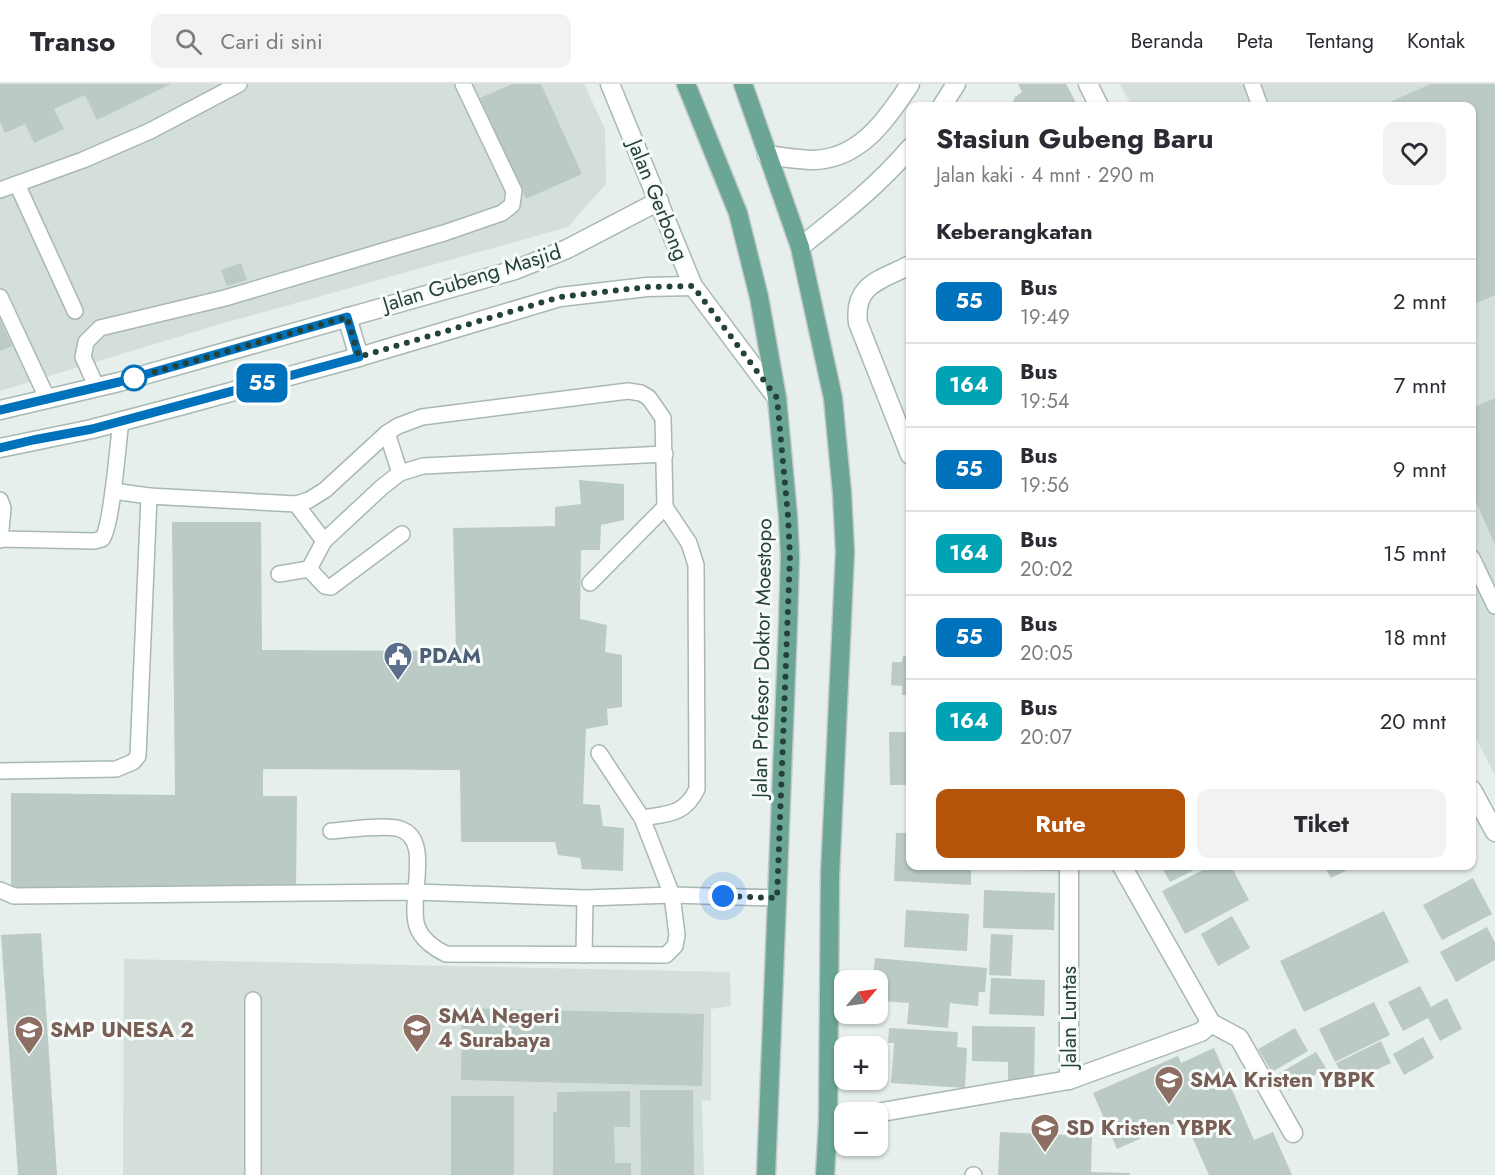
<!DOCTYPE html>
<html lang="id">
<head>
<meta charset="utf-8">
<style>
	body { margin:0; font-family:Jost,sans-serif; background:#f2f2f3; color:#2b2b33; height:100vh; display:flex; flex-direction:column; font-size:22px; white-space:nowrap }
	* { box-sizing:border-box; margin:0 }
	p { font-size:20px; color:#7c7c81 }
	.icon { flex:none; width:33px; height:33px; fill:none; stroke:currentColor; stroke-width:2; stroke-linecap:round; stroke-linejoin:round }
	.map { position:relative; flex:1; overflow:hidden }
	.sheet { position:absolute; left:906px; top:18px; width:570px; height:768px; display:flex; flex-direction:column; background:#fff; border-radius:12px; box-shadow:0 2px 4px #0004 }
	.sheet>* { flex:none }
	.badge { padding:0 12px; border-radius:9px; font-size:21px; line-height:39px }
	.needle { width:39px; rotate:61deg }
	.fabs { position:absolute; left:834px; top:886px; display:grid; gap:12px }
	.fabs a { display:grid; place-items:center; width:54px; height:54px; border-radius:12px; background:#fff; box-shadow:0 2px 4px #0004; font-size:30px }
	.you { position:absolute; width:30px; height:30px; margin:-15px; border:4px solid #fff; border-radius:50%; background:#1a73e8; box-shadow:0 0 0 9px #1a73e833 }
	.map>.badge { position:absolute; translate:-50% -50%; box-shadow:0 0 0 3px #fff }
	h2 { padding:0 30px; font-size:22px; line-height:54px }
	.round { display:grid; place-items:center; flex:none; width:63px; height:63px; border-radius:12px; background:#f2f2f3 }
	.overview { display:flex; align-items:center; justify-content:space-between; height:102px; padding:0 30px }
	h1 { font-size:28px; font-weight:700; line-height:45px }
	.primary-button { display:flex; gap:12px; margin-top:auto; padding:12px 30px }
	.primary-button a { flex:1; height:69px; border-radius:12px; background:#b45309; color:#fff; font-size:24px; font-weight:700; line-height:69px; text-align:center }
	.primary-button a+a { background:#f2f2f3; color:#2b2b33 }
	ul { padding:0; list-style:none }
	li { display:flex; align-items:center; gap:18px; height:84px; padding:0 30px; border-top:2px solid #e1e1e2 }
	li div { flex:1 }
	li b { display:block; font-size:22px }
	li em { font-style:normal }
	li .badge { min-width:66px; font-weight:700; text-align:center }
	header { display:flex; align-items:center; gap:36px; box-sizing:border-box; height:84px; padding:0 30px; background:#fff; border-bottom:2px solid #e1e1e2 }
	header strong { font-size:28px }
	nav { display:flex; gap:33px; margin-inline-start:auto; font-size:21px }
	.search { width:420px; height:54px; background:#f2f2f3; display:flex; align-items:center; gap:15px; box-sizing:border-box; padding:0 21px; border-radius:12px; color:#7c7c81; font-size:22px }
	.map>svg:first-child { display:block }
	.built { fill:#d4dfda }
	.building { fill:#bbcac4 }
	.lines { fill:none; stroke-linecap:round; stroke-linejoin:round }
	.service-casing { stroke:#a8b8b2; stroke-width:18 }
	.minor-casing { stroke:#a8b8b2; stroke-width:21 }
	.tertiary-casing { stroke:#a8b8b2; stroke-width:21 }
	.primary-casing { stroke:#c2cac8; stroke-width:21 }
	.service { stroke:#fff; stroke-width:15 }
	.minor { stroke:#fff; stroke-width:18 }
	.tertiary { stroke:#fff; stroke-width:18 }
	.primary { stroke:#6aa596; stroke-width:18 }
	.line-casing { stroke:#fff; stroke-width:14 }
	.line { stroke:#0072bc; stroke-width:9 }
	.walk { stroke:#24423a; stroke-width:6; stroke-dasharray:0 10.8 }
	.stop-dot { fill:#fff; stroke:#0072bc; stroke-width:3 }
	.labels { text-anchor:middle; stroke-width:6; stroke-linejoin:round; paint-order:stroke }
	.street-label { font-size:21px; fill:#24423a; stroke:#f7fbf9 }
	.service-label { font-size:21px; font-weight:bold; fill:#4e5e75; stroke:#f7fbf9; text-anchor:start }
	.education-label { font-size:21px; font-weight:bold; fill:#785e54; stroke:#f7fbf9; text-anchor:start }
</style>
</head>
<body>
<header>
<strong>Transo</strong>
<div class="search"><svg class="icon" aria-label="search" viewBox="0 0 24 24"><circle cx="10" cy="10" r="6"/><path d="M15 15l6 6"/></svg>Cari di sini</div>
<nav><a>Beranda</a><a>Peta</a><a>Tentang</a><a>Kontak</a></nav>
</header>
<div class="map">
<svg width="1495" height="1091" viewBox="0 0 1495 1091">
	<rect width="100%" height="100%" fill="#e6efeb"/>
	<g class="built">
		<polygon points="0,0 584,0 605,45 606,100 568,143 217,241 0,307"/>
		<polygon points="1120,0 1495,0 1495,691 1472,647 1472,22 1132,22"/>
		<polygon points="124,875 730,888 731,922 711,925 711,1016 702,1017 704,1091 123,1091"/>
	</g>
	<g class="building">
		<polygon points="0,0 171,0 97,36 85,11 54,25 64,45 34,59 25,40 5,49 0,38"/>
		<polygon points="512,0 541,0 582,90 526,115 480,14"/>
		<polygon points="1018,0 1066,0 1078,22 1011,22 1015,13 1022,8"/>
		<polygon points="1431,0 1495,0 1495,211 1472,221 1472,22 1381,22"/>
		<polygon points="241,179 247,196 227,202 221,186"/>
		<polygon points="0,236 12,262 0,267"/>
		<polygon points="1495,314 1495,461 1472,409 1472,324"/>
		<polygon points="579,396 624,400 624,436 601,441 600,466 581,466 580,535 607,541 605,568 622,571 622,623 607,625 608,641 586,645 583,720 600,721 603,742 624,744 623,787 582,785 580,774 558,771 555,758 461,758 460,686 263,685 263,712 297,712 296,809 11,806 11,709 175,711 172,438 261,438 262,566 456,567 453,444 555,442 555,423 581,420"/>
		<polygon points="903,572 910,572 910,611 902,611 902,602 891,601 892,578 902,578"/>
		<polygon points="889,648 910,648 910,701 890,701"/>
		<polygon points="896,749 910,749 910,782 971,782 971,801 894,797"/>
		<polygon points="979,782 1009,782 1009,785 979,784"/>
		<polygon points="1012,782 1058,782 1058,787 1012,786"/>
		<polygon points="1161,782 1202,782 1170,798"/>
		<polygon points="1211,782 1231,782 1249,816 1185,850 1162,807"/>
		<polygon points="1324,782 1355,782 1331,794"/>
		<polygon points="1473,794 1492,830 1442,856 1423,821"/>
		<polygon points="984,806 1055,809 1054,846 983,844"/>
		<polygon points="906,826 969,830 967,867 904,863"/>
		<polygon points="1384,827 1409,878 1304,928 1280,877"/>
		<polygon points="1232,832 1250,864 1218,882 1201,850"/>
		<polygon points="1487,843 1495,859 1495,876 1456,898 1440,868"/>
		<polygon points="41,849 57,1091 18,1091 1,851"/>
		<polygon points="991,850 1013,851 1011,892 989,891"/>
		<polygon points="875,874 987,884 985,908 979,908 978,922 950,919 948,944 907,940 909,919 881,917 880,922 878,921 878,897 873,897"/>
		<polygon points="991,894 1045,896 1044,932 989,930"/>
		<polygon points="1420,902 1431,923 1447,914 1462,945 1440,957 1428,934 1403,947 1388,918"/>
		<polygon points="1374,918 1390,951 1335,978 1319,945"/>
		<polygon points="462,924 704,930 702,1002 461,996"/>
		<polygon points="972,942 1035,943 1034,1001 1008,1000 1008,978 972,977"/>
		<polygon points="889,944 958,948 957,963 967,964 965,1004 891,999 894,959 888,959"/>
		<polygon points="1295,944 1308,967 1272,988 1258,965"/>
		<polygon points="1423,953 1434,974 1404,991 1393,970"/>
		<polygon points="1381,957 1391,979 1346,1000 1336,979"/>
		<polygon points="1214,964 1254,1056 1273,1048 1292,1091 1209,1091 1184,1035 1117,1065 1093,1009 1178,972 1181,979"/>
		<polygon points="1316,968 1326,984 1288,1007 1278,990"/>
		<polygon points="640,1006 693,1006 694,1091 641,1091"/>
		<polygon points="630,1007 630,1043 614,1043 615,1079 631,1079 631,1091 553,1091 553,1028 557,1028 557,1008"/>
		<rect x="451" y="1012" width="63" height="79"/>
		<polygon points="1000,1048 1092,1052 1091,1088 1130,1089 1130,1091 998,1091"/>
	</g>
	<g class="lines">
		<g class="service-casing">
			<g id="service">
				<polyline points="1252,0 1260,22"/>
				<polyline points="17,100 75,227"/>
				<polyline points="0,106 83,76 150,47 239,0"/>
				<polyline points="0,213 48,316"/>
				<polyline points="97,304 83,273 86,258 100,244 225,214 444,149 502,129 512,121 514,107 463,0"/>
				<polyline points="387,349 400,389"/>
				<polyline points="113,407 149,412"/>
				<polyline points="0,416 3,424 0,456"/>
				<polyline points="296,420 324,457"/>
				<polyline points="402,450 331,503 325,502 309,485 324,457 382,403 400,389 423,382 665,370"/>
				<path d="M1,455L94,457L102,455C112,443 118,358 121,337"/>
				<polyline points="1472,474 1495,522"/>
				<polyline points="279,490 309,485"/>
				<path d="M590,499L665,423L689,459L696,481L697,705C685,731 667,730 642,734"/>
				<polyline points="0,687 116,685 133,678 138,672 149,412 296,420 309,416 325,406 387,349 398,342 422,333 628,307 641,309 649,314 663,334 665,423"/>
				<path d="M331,747C347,746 385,740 400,745C433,755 408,815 417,842C421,855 435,865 446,870L666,871L675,862L677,851L672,811L642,734L599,669"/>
				<polyline points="0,806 14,812 414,808 585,814 672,811 777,814"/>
				<polyline points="584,871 585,814"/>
				<polyline points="253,1091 253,916"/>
				<polyline points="973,1091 974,1091"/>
			</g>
		</g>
		<g class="minor-casing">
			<g id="minor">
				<polyline points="1088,0 1099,22"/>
				<path d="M910,181C881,196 853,200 858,239L910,371"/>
				<polyline points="1472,706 1495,748"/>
				<polyline points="1069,782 1069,996"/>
				<polyline points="1122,782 1211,939 1239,954 1293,1049"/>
				<polyline points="876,1029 1069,996 1201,948 1211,939"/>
				<polyline points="828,1038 844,1034"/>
			</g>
		</g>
		<g class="tertiary-casing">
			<g id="tertiary">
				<polyline points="610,0 693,202 777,314"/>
				<polyline points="942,22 956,0"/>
				<path d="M767,71C781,73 796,75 810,76C858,77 886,37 910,0"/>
				<path d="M800,163C839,132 878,102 910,64"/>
				<polyline points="347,233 359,273"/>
				<polyline points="0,326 119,298 515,186 567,165 659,117"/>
				<polyline points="0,364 92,345 183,321 359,273 560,213 647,203 693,202"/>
			</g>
		</g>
		<g class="primary-casing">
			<g id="primary">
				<polyline points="686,0 738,129 759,213 777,314 788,432 790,472 788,540 766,1091"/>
				<polyline points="743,0 800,163 833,314 842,409 845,468 830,792 828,1038 825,1091"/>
			</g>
		</g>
		<use href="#service" class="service"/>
		<use href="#minor" class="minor"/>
		<use href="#tertiary" class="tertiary"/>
		<use href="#primary" class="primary"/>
	</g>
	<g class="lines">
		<g class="line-casing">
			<polyline id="line" points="0,326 119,298 347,233 359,273 92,345 33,356 0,364"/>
		</g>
		<use href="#line" class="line"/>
		<polyline class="walk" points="134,294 347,233 359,273 560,213 647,203 693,202 777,314 788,432 790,472 777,814 723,812"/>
	</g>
	<defs>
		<g id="civic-pin" transform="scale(1.5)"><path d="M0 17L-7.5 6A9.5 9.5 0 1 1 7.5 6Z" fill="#5c6f8a" stroke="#f7fbf9"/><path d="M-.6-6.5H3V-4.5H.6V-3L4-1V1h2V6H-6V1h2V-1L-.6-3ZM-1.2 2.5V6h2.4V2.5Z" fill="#fff"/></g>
		<g id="school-pin" transform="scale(1.5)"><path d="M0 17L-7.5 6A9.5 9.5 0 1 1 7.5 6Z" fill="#8d6e63" stroke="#f7fbf9"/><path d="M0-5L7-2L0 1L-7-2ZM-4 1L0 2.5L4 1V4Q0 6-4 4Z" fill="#fff"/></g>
	</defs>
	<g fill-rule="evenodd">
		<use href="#civic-pin" x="398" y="572"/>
		<use href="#school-pin" x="417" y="944"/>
		<use href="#school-pin" x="29" y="946"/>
		<use href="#school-pin" x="1169" y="996"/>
		<use href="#school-pin" x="1045" y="1044"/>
	</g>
	<circle class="stop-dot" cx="134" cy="294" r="12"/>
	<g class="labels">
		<g class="street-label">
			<text transform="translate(658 116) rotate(68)" y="7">Jalan Gerbong</text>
			<text transform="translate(472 194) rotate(-17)" y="7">Jalan Gubeng Masjid</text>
			<text transform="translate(762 574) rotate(-89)" y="7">Jalan Profesor Doktor Moestopo</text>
			<text transform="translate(1069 933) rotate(-90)" y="7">Jalan Luntas</text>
		</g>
		<g class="service-label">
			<text x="419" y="579">PDAM</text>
		</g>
		<g class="education-label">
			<text x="438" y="939">SMA Negeri<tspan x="438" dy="24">4 Surabaya</tspan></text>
			<text x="50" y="953">SMP UNESA 2</text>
			<text x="1190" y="1003">SMA Kristen YBPK</text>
			<text x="1066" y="1051">SD Kristen YBPK</text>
		</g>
	</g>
</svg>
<div class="fabs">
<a><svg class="needle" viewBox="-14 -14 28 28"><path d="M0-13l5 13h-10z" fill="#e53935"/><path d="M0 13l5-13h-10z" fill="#7c7c81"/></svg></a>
<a>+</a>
<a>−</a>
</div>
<div class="you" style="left:723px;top:812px"></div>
<b class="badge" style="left:262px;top:299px;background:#0072bc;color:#fff">55</b>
<section class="sheet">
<div class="overview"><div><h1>Stasiun Gubeng Baru</h1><p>Jalan kaki · 4 mnt · 290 m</p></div><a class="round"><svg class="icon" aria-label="heart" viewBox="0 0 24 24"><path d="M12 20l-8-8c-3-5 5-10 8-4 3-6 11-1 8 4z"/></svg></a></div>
<h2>Keberangkatan</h2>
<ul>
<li><span class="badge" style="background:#0072bc;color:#fff">55</span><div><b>Bus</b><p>19:49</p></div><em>2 mnt</em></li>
<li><span class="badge" style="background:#00a3b4;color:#fff">164</span><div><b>Bus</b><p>19:54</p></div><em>7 mnt</em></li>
<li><span class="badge" style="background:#0072bc;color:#fff">55</span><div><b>Bus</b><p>19:56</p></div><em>9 mnt</em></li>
<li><span class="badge" style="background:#00a3b4;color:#fff">164</span><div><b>Bus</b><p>20:02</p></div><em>15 mnt</em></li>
<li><span class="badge" style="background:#0072bc;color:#fff">55</span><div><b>Bus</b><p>20:05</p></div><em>18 mnt</em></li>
<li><span class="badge" style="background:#00a3b4;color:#fff">164</span><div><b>Bus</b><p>20:07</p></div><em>20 mnt</em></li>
</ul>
<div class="primary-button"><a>Rute</a><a>Tiket</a></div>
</section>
</div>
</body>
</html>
